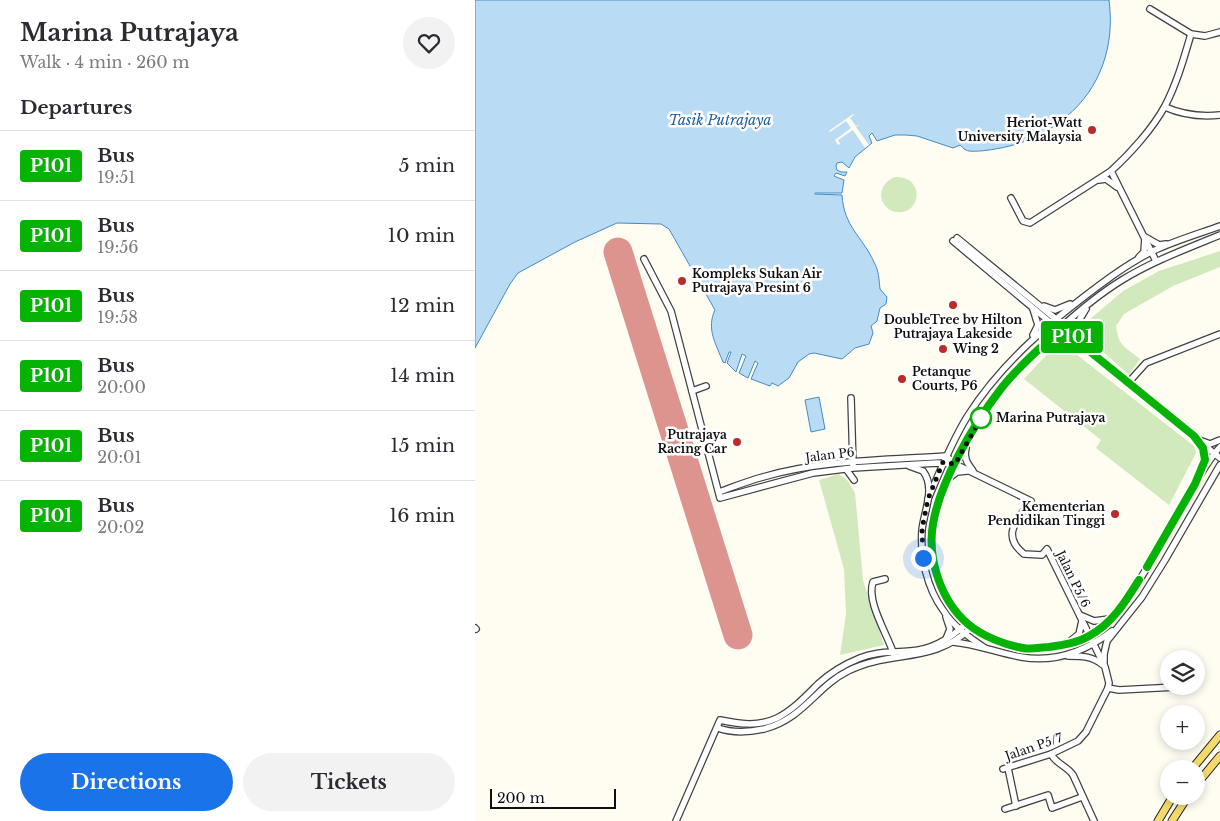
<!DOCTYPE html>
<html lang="en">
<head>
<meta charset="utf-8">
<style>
	body { margin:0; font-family:"Libre Baskerville",serif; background:#f2f2f3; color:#2b2b33; height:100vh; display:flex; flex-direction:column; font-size:19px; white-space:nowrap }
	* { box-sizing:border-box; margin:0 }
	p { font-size:16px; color:#7c7c81 }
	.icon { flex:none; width:28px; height:28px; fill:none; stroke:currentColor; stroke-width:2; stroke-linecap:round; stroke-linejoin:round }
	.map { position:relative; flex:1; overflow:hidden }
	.panel { display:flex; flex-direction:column; background:#fff; width:475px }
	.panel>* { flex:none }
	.badge { padding:0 10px; border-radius:4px; font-size:18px; line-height:32px }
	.fabs { position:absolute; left:685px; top:650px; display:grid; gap:10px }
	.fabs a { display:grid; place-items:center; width:45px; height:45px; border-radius:50%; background:#fff; box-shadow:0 2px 8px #0003; font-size:25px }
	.scale { position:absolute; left:15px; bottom:12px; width:126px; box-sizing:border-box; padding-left:5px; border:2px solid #0f0f0f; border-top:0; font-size:14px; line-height:18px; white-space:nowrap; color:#0f0f0f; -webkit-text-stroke:4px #fff; paint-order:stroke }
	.you { position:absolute; width:25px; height:25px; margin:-12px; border:4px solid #fff; border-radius:50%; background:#1a73e8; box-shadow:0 0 0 8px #1a73e833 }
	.map>.badge { position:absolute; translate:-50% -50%; box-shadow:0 0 0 2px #fff }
	h2 { padding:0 20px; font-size:19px; line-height:45px }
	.round { display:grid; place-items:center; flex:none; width:52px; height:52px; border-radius:26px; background:#f2f2f3 }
	.summary { display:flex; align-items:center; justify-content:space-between; height:85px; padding:0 20px }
	h1 { font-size:24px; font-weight:800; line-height:38px }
	.action { display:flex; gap:10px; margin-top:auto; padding:10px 20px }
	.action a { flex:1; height:58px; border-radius:30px; background:#1a73e8; color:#fff; font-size:20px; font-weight:800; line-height:58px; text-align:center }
	.action a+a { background:#f2f2f3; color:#2b2b33 }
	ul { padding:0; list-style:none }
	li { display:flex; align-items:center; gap:15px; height:70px; padding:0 20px; border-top:1px solid #e1e1e2 }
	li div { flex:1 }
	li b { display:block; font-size:19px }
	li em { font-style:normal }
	li .badge { min-width:55px; font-weight:700; text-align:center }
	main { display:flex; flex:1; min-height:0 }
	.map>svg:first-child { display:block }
	.green { fill:#d1e9bc }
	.water { fill:#b9dbf4; stroke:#428cc9 }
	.pier { fill:#fffdf2 }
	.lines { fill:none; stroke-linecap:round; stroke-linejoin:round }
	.runway { stroke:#de948e; stroke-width:29 }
	.minor-casing { stroke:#424242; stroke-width:8 }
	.major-casing { stroke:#202020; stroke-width:9 }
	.minor { stroke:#fff; stroke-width:5.5 }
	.major { stroke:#f4da6d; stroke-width:7 }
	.line-casing { stroke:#fff; stroke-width:11 }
	.line { stroke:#06b304; stroke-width:8 }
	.walk { stroke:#0f0f0f; stroke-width:5; stroke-dasharray:0 9 }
	.poi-dot { fill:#bc2b2b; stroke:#fff; stroke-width:2 }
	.stop-dot { fill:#fff; stroke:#06b304; stroke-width:2.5 }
	.labels { text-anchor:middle; stroke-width:5; stroke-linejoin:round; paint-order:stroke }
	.poi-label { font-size:12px; font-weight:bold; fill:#0f0f0f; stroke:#fff; text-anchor:end }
	.stop-label { font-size:12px; font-weight:bold; fill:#0f0f0f; stroke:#fff; text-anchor:start }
	.street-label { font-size:12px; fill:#0f0f0f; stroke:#fff }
	.water-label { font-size:14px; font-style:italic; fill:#1c5f9e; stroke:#fff }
</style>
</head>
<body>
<main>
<section class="panel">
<div class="summary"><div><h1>Marina Putrajaya</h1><p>Walk · 4 min · 260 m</p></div><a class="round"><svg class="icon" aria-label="heart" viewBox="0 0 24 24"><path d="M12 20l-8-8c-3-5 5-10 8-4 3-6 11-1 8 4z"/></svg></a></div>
<h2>Departures</h2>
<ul>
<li><span class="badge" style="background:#06b304;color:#fff">P101</span><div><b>Bus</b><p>19:51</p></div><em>5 min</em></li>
<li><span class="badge" style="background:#06b304;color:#fff">P101</span><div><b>Bus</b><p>19:56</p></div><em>10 min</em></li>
<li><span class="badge" style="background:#06b304;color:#fff">P101</span><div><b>Bus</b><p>19:58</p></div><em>12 min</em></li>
<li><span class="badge" style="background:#06b304;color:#fff">P101</span><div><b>Bus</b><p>20:00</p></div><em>14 min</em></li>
<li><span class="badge" style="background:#06b304;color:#fff">P101</span><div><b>Bus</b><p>20:01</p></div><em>15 min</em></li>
<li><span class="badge" style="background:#06b304;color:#fff">P101</span><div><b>Bus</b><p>20:02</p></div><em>16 min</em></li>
</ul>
<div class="action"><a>Directions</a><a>Tickets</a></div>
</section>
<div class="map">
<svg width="745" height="821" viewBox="0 0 745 821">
	<rect width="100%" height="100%" fill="#fffdf2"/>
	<g class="green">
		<path d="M420,177C450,175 447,215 422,212C417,212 412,209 409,204C402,193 409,181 420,177Z"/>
		<path d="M745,251V267L698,286L649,314L641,326C644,348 650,346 665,359L654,375L610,336L608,325L648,291L684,271Z"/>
		<polygon points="578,348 597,351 719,446 721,453 694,505 621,448 626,440 549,379"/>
		<polygon points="364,474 372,480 380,493 388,580 409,645 365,655 371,614 369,569 344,480"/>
	</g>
	<g class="water">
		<path d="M0,0H634C640,45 626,88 591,117V122L589,126L585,127L581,125C558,141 534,148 506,151C502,151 494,152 491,150C488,149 487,146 485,145L478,148L442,136L431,135H420L402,141L397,133L394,136L397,143L380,157L374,168L367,162L362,163L361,166L362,170L366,172H372L370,176L361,173L359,176L369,180L367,193H340V194L367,195C369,227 387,236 399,262C404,271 404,280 405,289L412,297L411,304L405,308L402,321L396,326L398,333L394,344L380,348L367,359L339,353L334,354L323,362L314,378L303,386L297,383L295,386L276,379L283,363L280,361L273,378L264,373L271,356L267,354L261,372L252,363L256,352H254L250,363L248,362C241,344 231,329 240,310L194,229L186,224L142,223L100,242L43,273L35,284L0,348Z"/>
		<polygon points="344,397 350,429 336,432 330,400"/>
	</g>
	<polygon class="pier" points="378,114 379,115 375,118 381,126 385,124 381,127 394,145 390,148 378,130 363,140 365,144 363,145 360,140 376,128 371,121 355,132 354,131"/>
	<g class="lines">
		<polyline class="runway" points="143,252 263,635"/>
		<g class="minor-casing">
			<g id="minor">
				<polyline points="675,9 716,34 730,36 745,32"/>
				<path d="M690,107C708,115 725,117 745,115"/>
				<polyline points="636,171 681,261"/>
				<polyline points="624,180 631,179 642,187"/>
				<path d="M536,198L548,221L555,223L636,171C655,154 678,128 690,106C702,83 709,58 716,34"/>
				<path d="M745,235C711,249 678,261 647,280C605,306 559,351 527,388C520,395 515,405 509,414C488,447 466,483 458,523C451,558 466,602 494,625C508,636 529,644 547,648C556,650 565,647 574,647C588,645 604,643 617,634C637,620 650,602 664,581C681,553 697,524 713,496C723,479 732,461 745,447"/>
				<polyline points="670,237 684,245 691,244"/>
				<polyline points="482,238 582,320"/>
				<polyline points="478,241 576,323 586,328 745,458"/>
				<polyline points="664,257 669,252 670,238"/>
				<polyline points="169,259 196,311 245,498 338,473 378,468 462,463 480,464"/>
				<polyline points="569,306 580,310 595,304"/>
				<polyline points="558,309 563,325 558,335"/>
				<path d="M607,343C597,328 603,322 611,309"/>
				<path d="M573,344C584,336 589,337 601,343"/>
				<polyline points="653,383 671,363 745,334"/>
				<polyline points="217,391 231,386"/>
				<polyline points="376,398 378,465"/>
				<polyline points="727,441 735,444 745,440"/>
				<path d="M725,444C731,452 729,461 726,470"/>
				<path d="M491,448C488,458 493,464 498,471"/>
				<path d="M471,456L480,464L556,501C543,519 525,535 549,554L567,555L572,549L630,667L634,683L633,688L611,732L603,741L576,754L528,769"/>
				<path d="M434,466L448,471C461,488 449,511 447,530C445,557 452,588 468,610C478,626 495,638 510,648"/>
				<polyline points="371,469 379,480"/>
				<polyline points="474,478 482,472 492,471"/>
				<path d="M244,492C258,487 273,481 288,477C347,460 410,460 471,456"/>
				<path d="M453,499C465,471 476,443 492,417C526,363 576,321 626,284C642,272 660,260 678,251C699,241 723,234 745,226"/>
				<path d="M410,579L398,582C391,602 413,635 419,655"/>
				<polyline points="605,615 619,621 634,619"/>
				<polyline points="0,628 1,629"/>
				<polyline points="471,639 475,629 471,617"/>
				<path d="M478,642C501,644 523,653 546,657C580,663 611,651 637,631"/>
				<polyline points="594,642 604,634 607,621"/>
				<path d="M593,656C607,656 617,656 628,665"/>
				<polyline points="629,662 629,654 632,641 667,597 690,560 745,465"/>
				<polyline points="633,688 644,690 701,687"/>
				<path d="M243,728C257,733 275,732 289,729C328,719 341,687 373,671C417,649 458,665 497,627"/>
				<path d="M576,754C581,764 592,766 598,775L619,821"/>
				<polyline points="533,768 541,806"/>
				<polyline points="530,809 573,795 577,808 607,797"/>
				<path d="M201,821L245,720C264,724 283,727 302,718C318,710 331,696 343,684C355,673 370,664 385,658C401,651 418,653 435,651C457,650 476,638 492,623"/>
			</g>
		</g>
		<g class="major-casing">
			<g id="major">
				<polyline points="717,769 745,735"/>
				<polyline points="721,785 745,756"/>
				<polyline points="683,821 698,796"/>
				<polyline points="697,821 713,796"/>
			</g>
		</g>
		<use href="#minor" class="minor"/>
		<use href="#major" class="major"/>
	</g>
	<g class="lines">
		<g class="line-casing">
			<path id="line" d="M664,580C651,601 637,624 614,636C602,643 588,645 574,647C566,647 557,650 548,648C530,645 507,636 493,624C466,601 452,559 458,524C465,481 499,424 525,390C542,367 566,348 586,328L719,436L728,448L730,460L720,484L672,567"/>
		</g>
		<use href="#line" class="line"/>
		<polyline class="walk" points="448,558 447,529 453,499 468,462 480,464 506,418"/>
	</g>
	<g class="poi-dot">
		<circle cx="617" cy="130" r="5"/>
		<circle cx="207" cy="281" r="5"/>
		<circle cx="478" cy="305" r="5"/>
		<circle cx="468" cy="349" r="5"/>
		<circle cx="427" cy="379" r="5"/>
		<circle cx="262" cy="442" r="5"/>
		<circle cx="640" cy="514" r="5"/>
	</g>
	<circle class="stop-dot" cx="506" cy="418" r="10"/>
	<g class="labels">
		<g class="poi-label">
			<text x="607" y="127">Heriot-Watt<tspan x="607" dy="14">University Malaysia</tspan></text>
			<text x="217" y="278" text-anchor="start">Kompleks Sukan Air<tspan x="217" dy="14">Putrajaya Presint 6</tspan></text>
			<text x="478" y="324" text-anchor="middle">DoubleTree by Hilton<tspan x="478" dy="14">Putrajaya Lakeside</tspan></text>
			<text x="478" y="353" text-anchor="start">Wing 2</text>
			<text x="437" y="376" text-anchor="start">Petanque<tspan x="437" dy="14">Courts, P6</tspan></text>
			<text x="252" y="439">Putrajaya<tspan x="252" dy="14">Racing Car</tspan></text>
			<text x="630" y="511">Kementerian<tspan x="630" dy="14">Pendidikan Tinggi</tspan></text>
		</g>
		<g class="stop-label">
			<text x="521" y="422">Marina Putrajaya</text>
		</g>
		<g class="street-label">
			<text transform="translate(355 455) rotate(-7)" y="4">Jalan P6</text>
			<text transform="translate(598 579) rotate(64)" y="4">Jalan P5/6</text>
			<text transform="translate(559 747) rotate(-19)" y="4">Jalan P5/7</text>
		</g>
		<g class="water-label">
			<text x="245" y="125">Tasik Putrajaya</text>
		</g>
	</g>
</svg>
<div class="fabs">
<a><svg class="icon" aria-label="layers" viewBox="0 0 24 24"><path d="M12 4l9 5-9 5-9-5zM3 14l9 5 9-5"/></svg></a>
<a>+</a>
<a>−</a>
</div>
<div class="scale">200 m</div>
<div class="you" style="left:448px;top:558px"></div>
<b class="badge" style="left:597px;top:337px;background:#06b304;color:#fff">P101</b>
</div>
</main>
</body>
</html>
